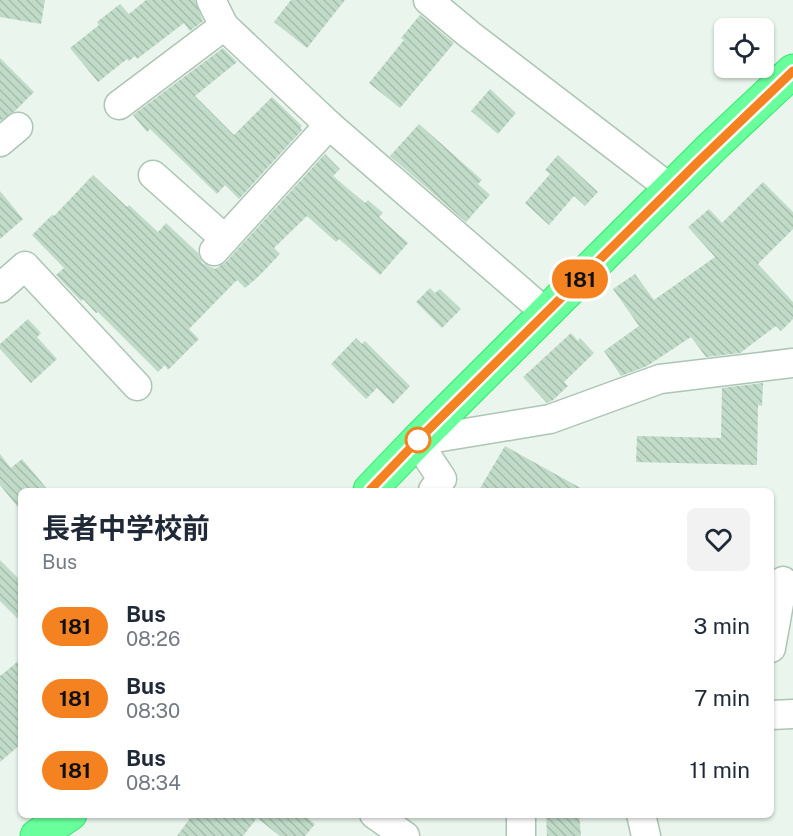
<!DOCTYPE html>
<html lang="en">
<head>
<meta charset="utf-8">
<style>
	body { margin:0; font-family:"Public Sans","Noto Sans JP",sans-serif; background:#f2f2f3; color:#1f2937; height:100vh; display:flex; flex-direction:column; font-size:22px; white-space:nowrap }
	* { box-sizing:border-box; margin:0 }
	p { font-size:20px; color:#747a83 }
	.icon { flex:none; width:33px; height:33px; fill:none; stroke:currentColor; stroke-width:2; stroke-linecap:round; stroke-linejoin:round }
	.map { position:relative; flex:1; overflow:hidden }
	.details { position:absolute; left:18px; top:488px; width:756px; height:330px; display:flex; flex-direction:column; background:#fff; border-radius:9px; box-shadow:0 2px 4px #0004 }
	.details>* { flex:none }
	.badge { padding:0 12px; border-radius:20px; font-size:21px; line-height:39px }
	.controls { position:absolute; left:714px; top:18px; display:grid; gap:12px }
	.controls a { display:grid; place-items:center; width:60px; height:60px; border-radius:9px; background:#fff; box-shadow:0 2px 4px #0004; font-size:30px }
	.map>.badge { position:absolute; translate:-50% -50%; box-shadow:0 0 0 3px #fff }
	.round { display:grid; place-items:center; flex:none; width:63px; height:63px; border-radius:9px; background:#f2f2f3 }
	.head { display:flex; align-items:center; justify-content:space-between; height:102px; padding:0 24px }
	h1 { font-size:28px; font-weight:700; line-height:45px }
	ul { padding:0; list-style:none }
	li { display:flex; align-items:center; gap:18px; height:72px; padding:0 24px }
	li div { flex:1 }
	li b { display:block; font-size:22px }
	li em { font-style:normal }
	li .badge { min-width:66px; font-weight:700; text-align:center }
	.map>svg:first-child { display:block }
	.building { fill:url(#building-back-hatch) }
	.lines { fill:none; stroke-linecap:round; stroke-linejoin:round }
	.minor-casing { stroke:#adc5b5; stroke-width:31 }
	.highway-casing { stroke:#2eea68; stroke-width:35 }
	.minor { stroke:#fff; stroke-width:28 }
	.highway { stroke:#6aff9d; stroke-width:33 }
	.line-casing { stroke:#fff; stroke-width:14 }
	.line { stroke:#f58220; stroke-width:9 }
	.stop-dot { fill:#fff; stroke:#f58220; stroke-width:3 }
</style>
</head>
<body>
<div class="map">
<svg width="793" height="836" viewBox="0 0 793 836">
	<defs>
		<pattern id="building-back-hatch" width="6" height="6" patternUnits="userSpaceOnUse" patternTransform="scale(1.5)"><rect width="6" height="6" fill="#c0dbc8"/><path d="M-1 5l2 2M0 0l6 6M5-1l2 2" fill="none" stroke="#a6bdad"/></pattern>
	</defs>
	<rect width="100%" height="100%" fill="#e9f5ed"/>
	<g class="building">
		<polygon points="0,0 45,0 41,24 0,17"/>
		<polygon points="146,0 195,0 203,21 190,31 184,23 137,59 135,56 129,61 127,59 98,82 70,48 99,25 97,22 120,4 129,14"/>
		<polygon points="291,0 345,0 307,48 274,22"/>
		<polygon points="420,15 454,43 400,108 369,83 404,40 401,38"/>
		<polygon points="223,48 237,62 195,96 234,135 272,97 302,126 300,128 302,130 239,199 225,185 217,194 150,129 147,132 133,115"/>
		<polygon points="0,58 34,92 15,111 0,121"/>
		<polygon points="490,89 516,113 498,134 471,111"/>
		<polygon points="419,124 482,180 478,184 490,195 466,222 390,156"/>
		<polygon points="325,154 340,169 333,176 365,203 368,200 383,213 379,217 408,243 380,275 339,239 336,242 307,216 274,248 280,254 258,277 245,288 237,280 189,329 199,339 168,370 165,365 158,372 98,312 96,313 83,299 81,301 56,275 64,268 32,235 52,215 54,216 93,175 127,207 129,205 158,232 166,223 198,253 202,263 215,269 226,262"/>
		<polygon points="558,155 598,192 585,206 574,196 549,225 525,203 550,174 545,170"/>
		<polygon points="763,182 793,212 793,229 758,264 793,302 793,319 781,331 776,326 740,353 706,357 691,337 647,366 621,376 604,351 639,326 613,289 635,274 654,300 715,257 688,227 709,209 722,223"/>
		<polygon points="0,191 23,219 0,239"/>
		<polygon points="430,288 435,293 440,289 461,309 442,328 416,302"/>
		<polygon points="28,319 41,333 37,337 57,359 31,383 0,349 0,344"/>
		<polygon points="571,333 578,341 580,338 594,353 564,382 568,386 553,400 547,403 523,377"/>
		<polygon points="356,338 362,344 365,341 410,386 393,404 377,388 366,399 331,364"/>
		<polygon points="763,383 762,406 758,405 757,465 636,462 637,436 721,438 722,388"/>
		<polygon points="505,446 584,490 479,490"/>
		<polygon points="0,454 11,468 22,459 48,490 21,490 21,511 0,485"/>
		<polygon points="0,560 21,581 21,622 0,601"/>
		<polygon points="21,659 21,744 0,762 0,676"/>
		<polygon points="193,814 302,814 315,824 305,836 280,836 257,818 243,836 177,836"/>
		<polygon points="546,814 579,814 581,836 547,836"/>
	</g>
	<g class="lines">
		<g class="minor-casing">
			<g id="minor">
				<polyline points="211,0 224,26 329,125 546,313"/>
				<polyline points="428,0 470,35 671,189"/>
				<polyline points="119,105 224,26"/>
				<polyline points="0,142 18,127"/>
				<polyline points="153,175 225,239"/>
				<polyline points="214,251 329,125"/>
				<polyline points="0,288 25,266 137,386"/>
				<polyline points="433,490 442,479 417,441 550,419 660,379 793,363"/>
				<polyline points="771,648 783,581"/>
				<polyline points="771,715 793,714"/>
				<polyline points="374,814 405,836"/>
				<polyline points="641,814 646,836"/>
				<polyline points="521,836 521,814"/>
			</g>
		</g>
		<g class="highway-casing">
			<g id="highway">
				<polyline points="370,490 417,441 711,148 793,71"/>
				<polyline points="37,836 70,814"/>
			</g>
		</g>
		<use href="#minor" class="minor"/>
		<use href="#highway" class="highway"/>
	</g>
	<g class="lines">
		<g class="line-casing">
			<polyline id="line" points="370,490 417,441 698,162 793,71"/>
		</g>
		<use href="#line" class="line"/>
	</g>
	<circle class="stop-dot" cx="418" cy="440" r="12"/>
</svg>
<div class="controls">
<a><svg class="icon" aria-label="locate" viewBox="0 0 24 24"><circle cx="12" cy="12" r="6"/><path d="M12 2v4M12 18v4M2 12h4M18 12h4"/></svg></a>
</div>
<b class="badge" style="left:580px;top:279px;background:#f58220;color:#111">181</b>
<section class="details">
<div class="head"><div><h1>長者中学校前</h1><p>Bus</p></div><a class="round"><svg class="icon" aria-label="heart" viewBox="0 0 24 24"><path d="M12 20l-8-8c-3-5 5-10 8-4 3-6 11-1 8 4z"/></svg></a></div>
<ul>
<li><span class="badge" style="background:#f58220;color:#111">181</span><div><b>Bus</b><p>08:26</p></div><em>3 min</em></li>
<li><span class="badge" style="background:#f58220;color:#111">181</span><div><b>Bus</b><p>08:30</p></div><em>7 min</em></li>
<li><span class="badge" style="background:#f58220;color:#111">181</span><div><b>Bus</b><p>08:34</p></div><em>11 min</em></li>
</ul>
</section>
</div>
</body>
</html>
